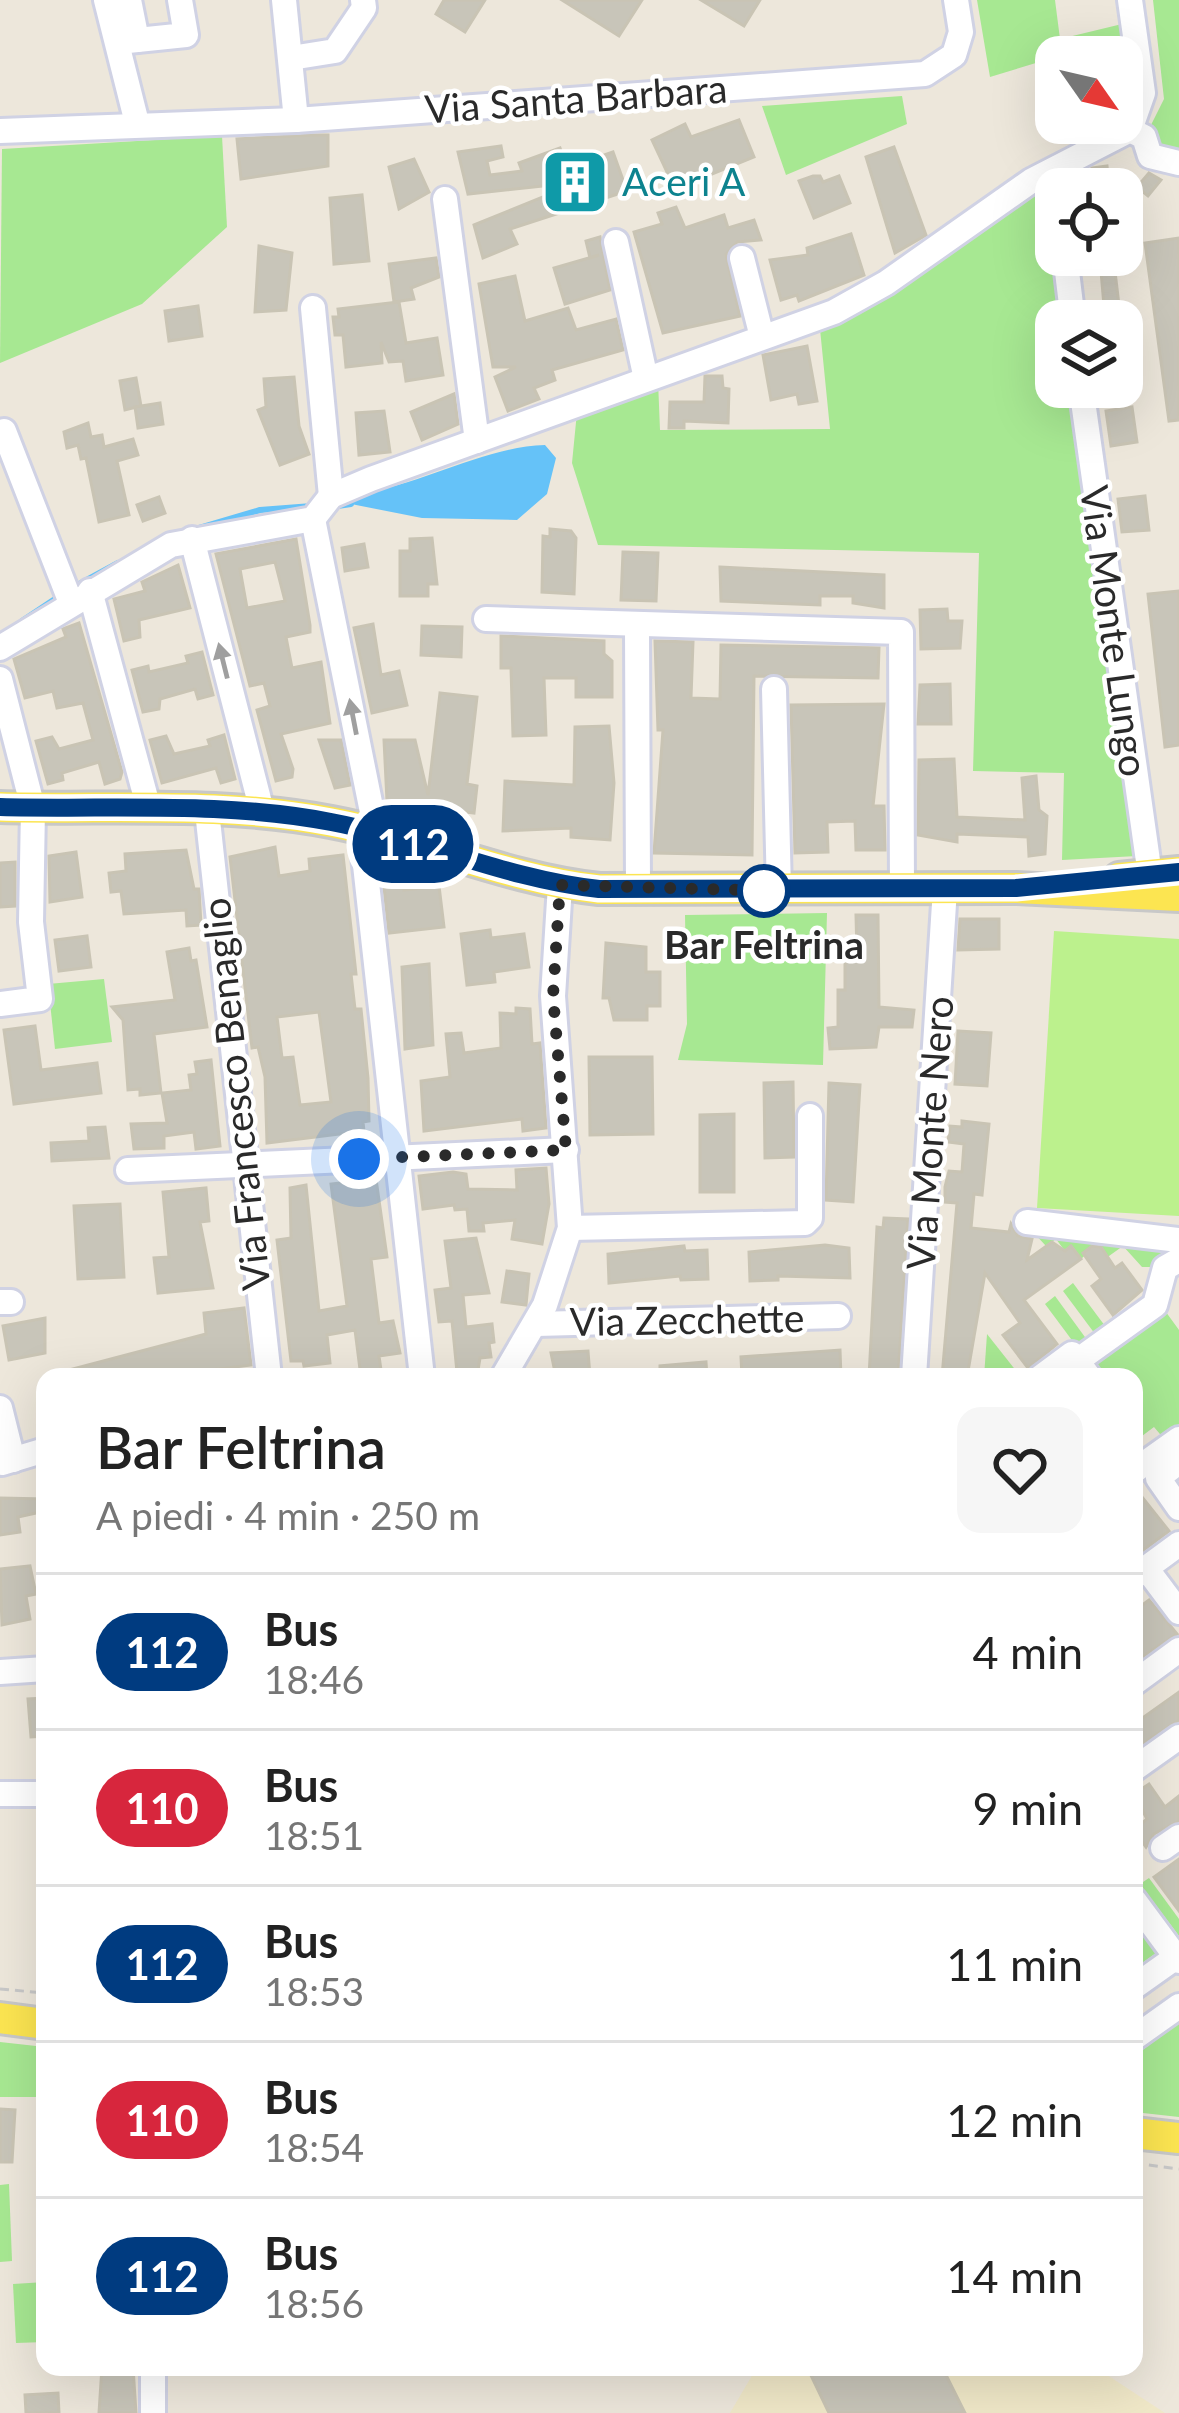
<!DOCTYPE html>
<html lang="it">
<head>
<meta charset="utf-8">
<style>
	body { margin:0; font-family:Lato,sans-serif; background:#f6f6f6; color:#222; height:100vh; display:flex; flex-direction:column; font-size:45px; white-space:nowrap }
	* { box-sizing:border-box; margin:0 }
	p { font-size:39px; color:#767676 }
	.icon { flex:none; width:66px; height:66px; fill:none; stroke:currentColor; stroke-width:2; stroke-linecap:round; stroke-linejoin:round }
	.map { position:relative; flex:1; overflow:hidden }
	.sheet { position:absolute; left:36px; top:1368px; width:1107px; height:1008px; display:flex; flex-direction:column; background:#fff; border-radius:24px; box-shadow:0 12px 48px #0002 }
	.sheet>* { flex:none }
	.badge { padding:0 24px; border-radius:39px; font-size:42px; line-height:78px }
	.needle { width:78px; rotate:124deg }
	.controls { position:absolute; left:1035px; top:36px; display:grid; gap:24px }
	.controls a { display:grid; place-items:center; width:108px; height:108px; border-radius:24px; background:#fff; box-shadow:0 12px 48px #0002; font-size:60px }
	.you { position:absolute; width:60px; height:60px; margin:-30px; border:9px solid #fff; border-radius:50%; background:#1a73e8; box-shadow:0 0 0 18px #1a73e833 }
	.map>.badge { position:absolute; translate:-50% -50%; box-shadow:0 0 0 6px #fff }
	.round { display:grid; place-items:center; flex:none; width:126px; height:126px; border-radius:24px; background:#f6f6f6 }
	.head { display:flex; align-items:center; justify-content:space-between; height:204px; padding:0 60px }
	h1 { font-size:57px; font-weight:600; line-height:90px }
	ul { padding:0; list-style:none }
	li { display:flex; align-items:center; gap:36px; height:156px; padding:0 60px; border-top:3px solid #e0e0e0 }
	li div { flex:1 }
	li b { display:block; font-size:45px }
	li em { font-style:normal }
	li .badge { min-width:132px; font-weight:700; text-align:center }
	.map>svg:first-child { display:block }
	.education { fill:#f0e8c8 }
	.green { fill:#a7e892 }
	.pitch { fill:#bcf18d }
	.water { fill:#65c2f8 }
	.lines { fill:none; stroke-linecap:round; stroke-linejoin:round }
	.stream { stroke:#65c2f8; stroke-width:6 }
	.building { fill:#c8c5b9; stroke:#c9c4b4; stroke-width:3; fill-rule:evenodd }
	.minor-casing { stroke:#d0d2e4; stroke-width:30 }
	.major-casing { stroke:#c8c8c8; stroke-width:36 }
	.path { stroke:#c8c8c8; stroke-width:3; stroke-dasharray:9 6; stroke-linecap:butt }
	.minor { stroke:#fff; stroke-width:24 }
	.major { stroke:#fce551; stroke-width:30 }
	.oneway { fill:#9f9f9f }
	.line-casing { stroke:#fff; stroke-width:27 }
	.line { stroke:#003b80; stroke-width:18 }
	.walk { stroke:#2a2a2a; stroke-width:12; stroke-dasharray:0 21.6 }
	.stop-dot { fill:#fff; stroke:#003b80; stroke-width:6 }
	.labels { text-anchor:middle; stroke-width:9; stroke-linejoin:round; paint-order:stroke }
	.street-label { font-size:39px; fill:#2a2a2a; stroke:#fff }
	.culture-label { font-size:39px; fill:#0d838f; stroke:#fff; text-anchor:start }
	.stop-label { font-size:39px; font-weight:bold; fill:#2a2a2a; stroke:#fff }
</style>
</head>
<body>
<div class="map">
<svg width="1179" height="2413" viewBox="0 0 1179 2413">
	<rect width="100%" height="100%" fill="#ede7db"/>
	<polygon class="education" points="757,2367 1095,2367 1165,2413 730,2413"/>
	<g class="green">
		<polygon points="977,0 1055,0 1060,39 1122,24 1125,36 990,77"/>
		<polygon points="1153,0 1179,0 1179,155 1156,143 1150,127 1164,99"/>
		<polygon points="902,96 907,124 786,175 762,106"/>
		<polygon points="222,136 227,227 142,304 0,363 2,149"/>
		<polygon points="1048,185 1066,321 1056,321 1056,387 1075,387 1137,856 1062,860 1064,773 973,771 979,553 598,545 572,463 577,412 658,381 660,430 830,429 820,329 1031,190"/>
		<polygon points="827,913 823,1065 678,1060 687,1024 685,915"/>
		<polygon points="104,979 112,1042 55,1049 48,984"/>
		<polygon points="1033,1232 1177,1252 1156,1267 1142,1267 1123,1246 1095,1266 1105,1254 1098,1243 1081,1259 1072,1246 1065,1251 1056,1239 1046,1246"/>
		<polygon points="1073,1283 1108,1330 1098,1338 1063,1291"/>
		<polygon points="1055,1296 1090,1344 1080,1351 1045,1304"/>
		<polygon points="1163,1308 1179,1330 1179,1432 1165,1440 1154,1427 1142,1436 1134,1428 1134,1377 1095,1377 1089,1364"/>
		<polygon points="987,1334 1021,1377 984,1377"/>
		<polygon points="1149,1878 1179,1919 1179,1936 1140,1884"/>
		<polygon points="1134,1916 1160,1950 1134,1969"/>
		<polygon points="1179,2023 1179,2117 1134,2112 1134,2056"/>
		<polygon points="0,2042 45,2047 45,2097 0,2097"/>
		<polygon points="9,2184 12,2261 0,2262 0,2185"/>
		<polygon points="45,2282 45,2342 16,2343 13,2284"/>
	</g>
	<polygon class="pitch" points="1054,931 1179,939 1179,1216 1037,1208"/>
	<path class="water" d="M545,445L556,458L547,494L517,520L422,518L351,504L360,493C423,485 482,447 545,445Z"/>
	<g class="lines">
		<g class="stream">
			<polyline points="331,507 351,504"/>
			<polyline points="196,529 260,510 312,506"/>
			<polyline points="72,588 118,563"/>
			<polyline points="22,621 61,595"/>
		</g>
	</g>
	<g class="building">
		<polygon points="444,0 485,0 465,32 436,14"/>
		<polygon points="562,0 642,0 619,36"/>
		<polygon points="701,0 760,0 744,26"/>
		<polygon points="739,120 754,157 675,189 652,140 685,124 691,137"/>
		<polygon points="314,135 328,135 328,166 241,179 237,139"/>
		<polygon points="501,146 503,157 487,161 490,175 522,171 519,163 560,148 567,168 613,152 627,191 510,229 517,244 483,258 474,225 580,182 468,194 458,152"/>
		<polygon points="894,147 926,235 895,253 866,157"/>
		<polygon points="414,159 429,192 399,209 389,167"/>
		<polygon points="1107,166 1109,189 1094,189 1092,168"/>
		<polygon points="1149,173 1161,180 1148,196 1137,187"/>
		<polygon points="813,176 820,176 823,182 839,176 850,203 814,218 799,181"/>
		<polygon points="362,195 369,261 334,264 330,198"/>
		<polygon points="676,207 685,228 724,215 728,228 754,220 761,240 737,242 726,255 740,316 663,333 634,232 662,224 658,213"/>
		<polygon points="851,234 864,275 799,301 797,295 781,300 770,260 808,255 807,248"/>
		<polygon points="600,237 610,290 565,304 554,268 599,255 590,258 586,241"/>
		<polygon points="1179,238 1179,420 1169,421 1145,243"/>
		<polygon points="259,246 292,253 286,310 255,312"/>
		<polygon points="1083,255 1113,255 1119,305 1104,306 1101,271 1085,274"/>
		<polygon points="436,258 439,277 411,288 414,299 394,302 389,264"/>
		<polygon points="515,276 525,321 568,308 576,330 616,319 623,350 552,370 555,380 534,388 539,399 508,411 495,377 516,367 493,367 479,284"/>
		<polygon points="399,302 406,343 437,338 443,375 406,381 403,361 389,362 381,342 382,363 346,367 343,335 335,335 333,317 339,317 338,309"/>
		<polygon points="198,306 202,336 169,341 165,311"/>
		<polygon points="807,346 817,401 799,404 797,394 771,400 763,355"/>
		<polygon points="705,376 722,376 723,388 729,389 728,423 684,421 684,428 669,428 670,402 704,402"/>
		<polygon points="294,377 299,426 309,454 280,465 258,410 266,407 264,379"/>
		<polygon points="136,378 141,406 125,410 120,381"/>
		<polygon points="454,394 458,424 422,440 411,412"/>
		<polygon points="160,403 163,424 138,428 135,407"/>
		<polygon points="1132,407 1137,442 1111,446 1106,411"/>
		<polygon points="384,411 390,452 359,455 356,413"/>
		<polygon points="88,423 91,437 102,435 104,447 133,439 138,455 117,461 129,515 99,522 86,458 81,459 78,445 67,448 64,432"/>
		<polygon points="1145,496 1149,530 1122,532 1118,499"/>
		<polygon points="159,497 165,513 143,521 137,505"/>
		<polygon points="550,529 571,531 576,538 574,594 542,592 543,536 550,537"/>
		<polygon points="432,538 437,584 428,584 428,596 400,596 400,551 410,551 410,539"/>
		<path d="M296,539L310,625V632L286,637L292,668L321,662L330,723L281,734L293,769L292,777L276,781L257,710L270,706L264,683L250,686L216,554ZM275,562L285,601L247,608L240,569Z"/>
		<polygon points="364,544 368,567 345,571 342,548"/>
		<polygon points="623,552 658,553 656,601 621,600"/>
		<polygon points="178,565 190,608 139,620 140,637 124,641 114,599 145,591 142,582"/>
		<polygon points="720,567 884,575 884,608 853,603 853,596 820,596 820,605 721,601"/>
		<polygon points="1179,591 1179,745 1165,747 1148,594"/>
		<polygon points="947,609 948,621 962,621 960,648 921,649 920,610"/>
		<polygon points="79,623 122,772 120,779 105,784 99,762 62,773 63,780 48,784 36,741 52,737 59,749 93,740 83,703 57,708 53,691 25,698 14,659 66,637 63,629"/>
		<polygon points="373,624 381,675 399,671 407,705 372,713 354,628"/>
		<polygon points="422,626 462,627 461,657 421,655"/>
		<polygon points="501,636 604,641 604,654 612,661 612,697 576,697 576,678 544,678 546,735 513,736 511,668 501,668"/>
		<polygon points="655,641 693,642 691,698 720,699 721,645 879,648 878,678 754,676 752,855 654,853 663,730 658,730"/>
		<polygon points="202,652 213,695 198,699 195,689 160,699 159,709 143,712 132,670 148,666 149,672 188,663 186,656"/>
		<polygon points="950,684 951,724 918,724 920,685"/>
		<polygon points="440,693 477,697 467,784 477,786 474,813 432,808 433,801 387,801 384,740 415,740 428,795"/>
		<polygon points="884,704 873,806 884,806 885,850 856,850 855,821 827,822 828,852 795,853 791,705"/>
		<polygon points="609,726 614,783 610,840 571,837 571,828 503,831 505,781 574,785 575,727"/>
		<polygon points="224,735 235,779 221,783 216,768 162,783 150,740 166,736 174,754 210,746 208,740"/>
		<polygon points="319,740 341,740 350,785 335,788"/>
		<polygon points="954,759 957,817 1025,820 1022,778 1036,776 1039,810 1047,816 1045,854 1029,856 1028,837 957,834 957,842 918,835 919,760"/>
		<path d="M275,847L279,876L310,871L309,859L343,855L356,974H351L355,1009H361L368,1078L369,1121L363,1122L364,1131L267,1143L265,1077L258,1047L252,1048L230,857ZM319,1012L331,1102L300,1105L293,1057L282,1058L277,1017Z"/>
		<polygon points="186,850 194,889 199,889 201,925 187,926 186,910 124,914 121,891 111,892 109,873 126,871 125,854"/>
		<polygon points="76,852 82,897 50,902 49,856"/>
		<polygon points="15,862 15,906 0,907 0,863"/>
		<polygon points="403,877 404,890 439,886 444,927 389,933 383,879"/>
		<polygon points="856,915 878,915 879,1007 914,1010 912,1027 879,1027 876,1047 830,1049 828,1028 838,1027 838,990 845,990 845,954 857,954"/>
		<polygon points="960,919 999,919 999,949 958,950"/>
		<polygon points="490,930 491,938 524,934 529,967 494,972 495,982 467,985 461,934"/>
		<polygon points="87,936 91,967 59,971 55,940"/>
		<polygon points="606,943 646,947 646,972 660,972 660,1006 647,1006 647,1020 614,1020 609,998 603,998"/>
		<polygon points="189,948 191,961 196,960 207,1027 154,1034 161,1093 140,1095 140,1089 128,1090 123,1020 112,1007 175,1000 167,952"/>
		<polygon points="429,964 433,1045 405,1049 402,967"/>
		<polygon points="516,1008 530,1009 532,1044 540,1043 546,1128 523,1131 522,1119 424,1131 421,1081 450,1077 446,1034 461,1033 464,1053 501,1048 500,1013 516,1014"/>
		<polygon points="35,1026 41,1070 97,1063 101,1093 14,1104 4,1030"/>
		<polygon points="958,1031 991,1033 987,1086 955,1084"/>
		<polygon points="589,1057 652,1057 653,1134 590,1135"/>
		<polygon points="211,1060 220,1146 196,1149 194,1132 164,1136 164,1148 134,1149 131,1124 167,1123 162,1093 191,1090 189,1075 197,1074 195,1062"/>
		<polygon points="793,1082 794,1157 765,1158 764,1083"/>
		<polygon points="829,1083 860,1085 853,1202 826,1200"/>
		<polygon points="734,1114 734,1192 700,1192 700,1115"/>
		<polygon points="962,1121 989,1124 982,1195 974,1194 971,1228 1009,1232 1011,1224 1018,1236 1032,1239 1027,1260 1052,1242 1065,1251 1071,1246 1081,1259 1024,1300 1057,1344 1028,1368 1003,1335 1020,1323 985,1273 967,1377 942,1377 957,1203 945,1202 945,1187 949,1171 962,1172 964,1144 948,1142 950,1126 962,1127"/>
		<polygon points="105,1127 109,1158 52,1161 51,1143 89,1141 88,1128"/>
		<polygon points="546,1168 549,1204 542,1244 512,1239 515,1220 483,1223 484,1231 469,1231 467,1209 455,1210 454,1205 423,1209 419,1176 453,1172 466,1174 468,1189 517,1190 516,1170"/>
		<polygon points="376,1179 387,1257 371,1259 379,1323 393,1321 400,1353 379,1356 382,1377 361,1377 355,1330 327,1335 330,1363 304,1366 303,1361 291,1361 277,1240 291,1238 290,1188 306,1185 319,1311 347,1306 331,1184"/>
		<polygon points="206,1188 209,1221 200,1222 213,1288 158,1293 154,1258 169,1257 163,1192"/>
		<polygon points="120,1204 124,1277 78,1279 74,1206"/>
		<polygon points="884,1218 908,1219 898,1377 869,1377 877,1227 883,1228"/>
		<polygon points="476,1238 489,1293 463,1295 466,1327 492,1324 494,1342 489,1343 491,1357 480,1358 478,1370 457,1372 452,1321 439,1322 435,1290 451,1288 445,1241"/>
		<polygon points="825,1245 849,1248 850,1278 778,1276 778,1280 750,1281 749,1252"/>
		<polygon points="684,1246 685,1251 707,1250 708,1279 681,1280 680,1276 609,1283 608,1254"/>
		<polygon points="1092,1246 1101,1247 1115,1268 1122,1263 1142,1290 1113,1315 1092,1286 1101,1279 1083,1253"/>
		<polygon points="507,1271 529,1274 526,1305 502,1302"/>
		<polygon points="244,1308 251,1365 157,1377 62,1377 61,1372 206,1334 204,1313"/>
		<polygon points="45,1318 45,1353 9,1360 3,1326"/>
		<polygon points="840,1350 841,1377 742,1377 741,1357"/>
		<polygon points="588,1351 590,1377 556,1377 551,1353"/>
		<polygon points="706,1362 707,1377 660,1377 660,1366"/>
		<polygon points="1134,1487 1169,1531 1134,1557"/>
		<polygon points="0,1498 45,1499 45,1511 18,1517 20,1532 0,1535"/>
		<polygon points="30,1566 36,1594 26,1596 30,1619 2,1625 0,1569"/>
		<polygon points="1149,1600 1177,1634 1136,1661 1134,1611"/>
		<polygon points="1179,1692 1179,1720 1134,1749 1134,1724"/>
		<polygon points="45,1698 45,1736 31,1737 28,1699"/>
		<polygon points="1149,1784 1165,1807 1179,1796 1179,1821 1154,1834 1146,1847 1134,1830 1147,1819 1134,1794"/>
		<polygon points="1179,1859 1179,1911 1154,1877"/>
		<polygon points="0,2109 15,2110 12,2162 0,2162"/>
		<polygon points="102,2367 133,2367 136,2413 99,2413"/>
		<polygon points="807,2367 942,2367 965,2413 829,2413"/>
		<polygon points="58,2393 59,2413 26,2413 25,2395"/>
	</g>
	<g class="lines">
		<g class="minor-casing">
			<g id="minor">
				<polyline points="106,0 137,123"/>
				<polyline points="129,0 137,40"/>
				<polyline points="284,0 296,120"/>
				<polyline points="118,42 186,35 180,0"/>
				<polyline points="291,58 335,51 364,8 363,0"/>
				<polyline points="1130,130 1144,137 1150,156 1179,163"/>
				<polyline points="0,131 296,120 925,74 954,55 961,32 956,0"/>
				<polyline points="445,199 477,441"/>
				<polyline points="616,242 646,379"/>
				<polyline points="1065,255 1073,321"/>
				<polyline points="742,258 762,337"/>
				<polyline points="313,308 331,496"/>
				<polyline points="1081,387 1150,875"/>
				<polyline points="4,431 71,603"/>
				<polyline points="313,519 376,832"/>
				<polyline points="192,539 263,815"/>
				<polyline points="90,591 149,809"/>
				<polyline points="486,619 901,632 902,889"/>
				<polyline points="637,626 638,890"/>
				<polyline points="0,648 171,545 313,519 331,496 371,479 834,312 886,283 1031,181 1130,130 1143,93 1130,0"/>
				<polyline points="0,679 33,808 31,922 40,999 0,1004"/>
				<polyline points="774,689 779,891"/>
				<polyline points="207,811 269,1377"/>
				<polyline points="361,829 422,1377"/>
				<polyline points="128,1170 566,1150"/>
				<polyline points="1027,1222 1179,1240"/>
				<polyline points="570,1228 805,1223 810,1218 810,1116"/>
				<polyline points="0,1302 11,1302"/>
				<polyline points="536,1324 838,1316"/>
				<polyline points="1077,1361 1155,1305 1165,1268 1179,1260"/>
				<polyline points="503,1377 545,1305 570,1228 553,996 560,885"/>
				<polyline points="914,1377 945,888"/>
				<polyline points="1041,1377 1072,1354 1089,1377"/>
				<polyline points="0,1408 13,1460"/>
				<polyline points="1179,1462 1158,1478 1179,1508"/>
				<polyline points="2,1463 45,1450"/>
				<polyline points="1134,1471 1179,1439"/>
				<polyline points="1146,1568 1179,1612"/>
				<polyline points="1134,1577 1179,1544"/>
				<polyline points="0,1672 45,1669"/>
				<polyline points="1134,1683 1179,1650"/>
				<polyline points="1134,1769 1179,1737"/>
				<polyline points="0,1794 45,1794"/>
				<polyline points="1163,1848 1179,1837"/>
				<polyline points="1134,1900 1179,1961"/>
				<polyline points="1134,1987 1179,1955"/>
				<polyline points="1134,2038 1179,2006"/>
				<polyline points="153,2367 153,2413"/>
			</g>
		</g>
		<g class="major-casing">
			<g id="major">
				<path d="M0,807C109,810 224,801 331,822C422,839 506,879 599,889L1016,888L1179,896"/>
				<polyline points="1119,878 1179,872"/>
				<polyline points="0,2018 45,2024"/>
				<polyline points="1134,2133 1179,2138"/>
			</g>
		</g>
		<g class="path">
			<polyline points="0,1989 45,1993"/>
			<polyline points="1134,2163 1179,2169"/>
		</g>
		<use href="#minor" class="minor"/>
		<use href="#major" class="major"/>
	</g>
	<defs><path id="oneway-solid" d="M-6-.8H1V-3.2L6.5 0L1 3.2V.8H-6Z" transform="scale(3)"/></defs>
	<g class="oneway">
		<use href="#oneway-solid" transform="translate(223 661) rotate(-104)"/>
		<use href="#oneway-solid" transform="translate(353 717) rotate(-101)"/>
	</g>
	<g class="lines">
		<g class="line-casing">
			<path id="line" d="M0,807C109,810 224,801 331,822C422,839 506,879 599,889L1016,888L1179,872"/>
		</g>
		<use href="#line" class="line"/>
		<polyline class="walk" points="359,1159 566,1150 553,996 560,885 778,891 764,891"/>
	</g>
	<defs>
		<g id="building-square" transform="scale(3.45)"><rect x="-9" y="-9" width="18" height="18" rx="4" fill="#0f9aa8" stroke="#fff"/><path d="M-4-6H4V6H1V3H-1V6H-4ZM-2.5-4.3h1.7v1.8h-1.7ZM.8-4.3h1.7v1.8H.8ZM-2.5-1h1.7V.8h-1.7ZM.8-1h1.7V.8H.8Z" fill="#fff"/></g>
	</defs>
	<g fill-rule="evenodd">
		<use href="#building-square" x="575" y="182"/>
	</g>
	<circle class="stop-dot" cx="764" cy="891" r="24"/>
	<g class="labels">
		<g class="street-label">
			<text transform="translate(576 99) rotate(-4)" y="14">Via Santa Barbara</text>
			<text transform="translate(1114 631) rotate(82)" y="14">Via Monte Lungo</text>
			<text transform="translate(236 1094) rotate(-96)" y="14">Via Francesco Benaglio</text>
			<text transform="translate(930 1133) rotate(-86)" y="14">Via Monte Nero</text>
			<text transform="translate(687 1320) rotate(-1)" y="14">Via Zecchette</text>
		</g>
		<g class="culture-label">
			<text x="622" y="196">Aceri A</text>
		</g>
		<g class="stop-label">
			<text x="764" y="959">Bar Feltrina</text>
		</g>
	</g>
</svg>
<div class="controls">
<a><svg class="needle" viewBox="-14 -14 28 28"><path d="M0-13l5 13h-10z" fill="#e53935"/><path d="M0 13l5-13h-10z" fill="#767676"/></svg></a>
<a><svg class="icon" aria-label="locate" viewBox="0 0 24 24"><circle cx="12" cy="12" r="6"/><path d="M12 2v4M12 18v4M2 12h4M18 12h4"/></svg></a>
<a><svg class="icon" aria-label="layers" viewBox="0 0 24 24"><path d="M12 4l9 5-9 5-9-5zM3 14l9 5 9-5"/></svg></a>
</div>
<div class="you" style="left:359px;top:1159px"></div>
<b class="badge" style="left:413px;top:844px;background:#003b80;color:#fff">112</b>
<section class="sheet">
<div class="head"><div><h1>Bar Feltrina</h1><p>A piedi · 4 min · 250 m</p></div><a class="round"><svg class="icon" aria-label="heart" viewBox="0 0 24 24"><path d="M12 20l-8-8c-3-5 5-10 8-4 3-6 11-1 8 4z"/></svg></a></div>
<ul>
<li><span class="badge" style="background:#003b80;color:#fff">112</span><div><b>Bus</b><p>18:46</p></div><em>4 min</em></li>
<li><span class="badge" style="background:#d7263d;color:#fff">110</span><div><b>Bus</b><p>18:51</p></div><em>9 min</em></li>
<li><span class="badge" style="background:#003b80;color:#fff">112</span><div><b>Bus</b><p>18:53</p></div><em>11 min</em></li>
<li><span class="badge" style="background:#d7263d;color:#fff">110</span><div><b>Bus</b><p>18:54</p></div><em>12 min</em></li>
<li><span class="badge" style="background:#003b80;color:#fff">112</span><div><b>Bus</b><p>18:56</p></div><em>14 min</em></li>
</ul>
</section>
</div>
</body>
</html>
